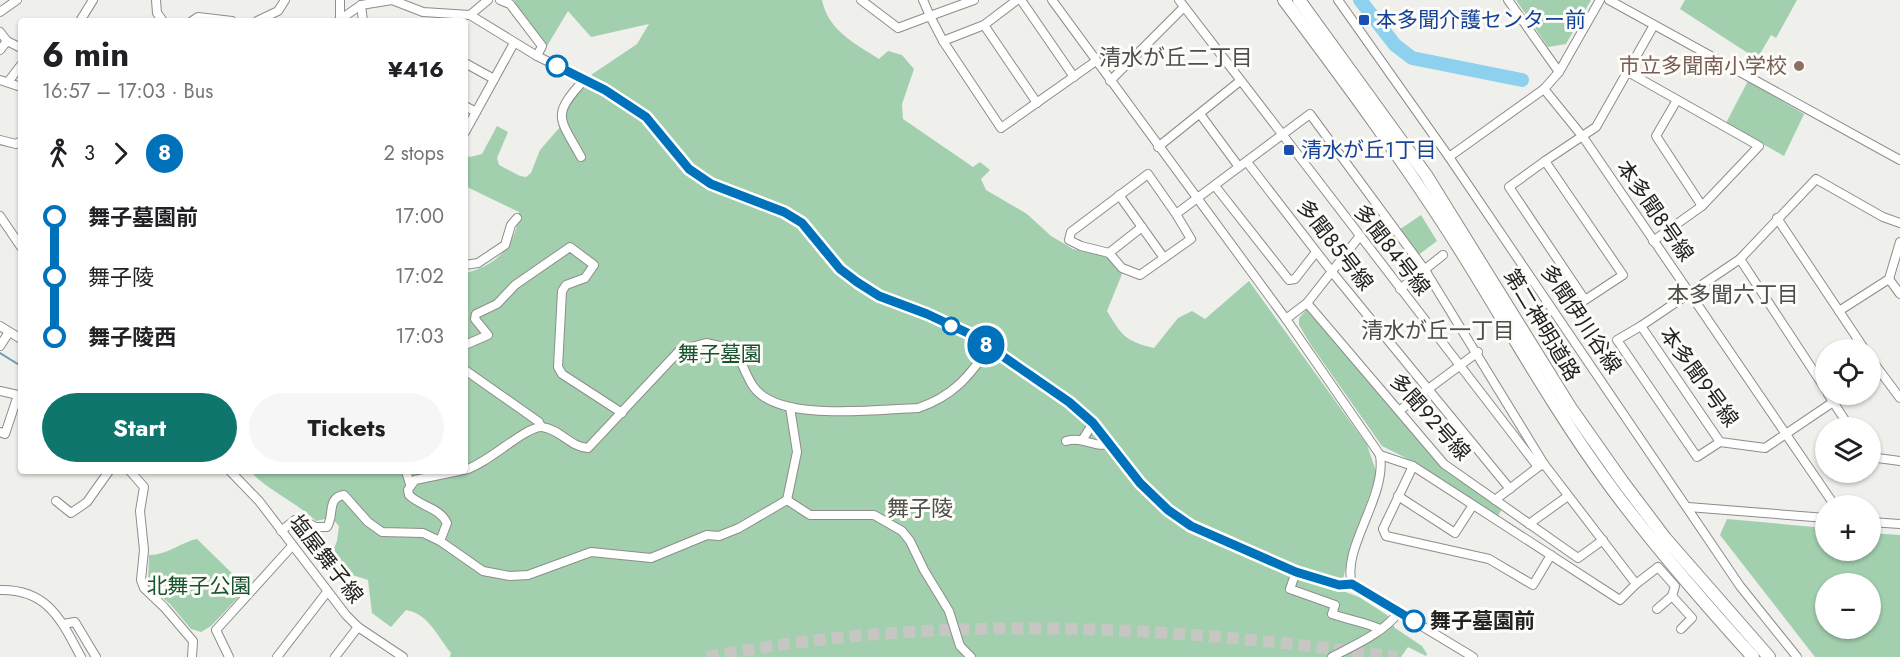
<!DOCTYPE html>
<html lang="en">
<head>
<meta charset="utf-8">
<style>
	body { margin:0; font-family:Jost,"Noto Sans JP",sans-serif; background:#f6f6f6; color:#202124; height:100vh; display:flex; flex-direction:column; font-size:22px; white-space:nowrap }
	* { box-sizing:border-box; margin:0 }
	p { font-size:20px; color:#757577 }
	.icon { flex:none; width:33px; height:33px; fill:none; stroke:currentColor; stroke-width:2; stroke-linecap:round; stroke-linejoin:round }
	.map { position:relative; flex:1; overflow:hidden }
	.details { position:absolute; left:18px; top:18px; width:450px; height:456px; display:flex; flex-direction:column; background:#fff; border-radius:6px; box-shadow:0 2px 4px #0004 }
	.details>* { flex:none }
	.badge { padding:0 12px; border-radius:20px; font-size:21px; line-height:39px }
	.fabs { position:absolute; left:1815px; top:339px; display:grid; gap:12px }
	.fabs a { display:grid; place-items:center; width:66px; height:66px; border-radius:50%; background:#fff; box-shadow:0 2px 4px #0004; font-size:30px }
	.map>.badge { position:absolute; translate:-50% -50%; box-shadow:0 0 0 3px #fff }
	.legs { display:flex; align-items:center; gap:9px; height:66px; padding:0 24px; font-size:20px }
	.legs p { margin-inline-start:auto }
	.head { display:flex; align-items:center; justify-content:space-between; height:102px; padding:0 24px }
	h1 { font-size:33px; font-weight:700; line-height:45px }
	.primary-button { display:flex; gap:12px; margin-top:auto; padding:12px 24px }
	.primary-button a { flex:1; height:69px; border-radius:36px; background:#0f766e; color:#fff; font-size:24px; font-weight:700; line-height:69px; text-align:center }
	.primary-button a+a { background:#f6f6f6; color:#202124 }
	ul { padding:0 24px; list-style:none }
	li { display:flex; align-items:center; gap:21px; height:60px; font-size:22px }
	li i { display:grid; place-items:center; width:9px; height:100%; margin:0 8px; background:currentColor }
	li i::after { content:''; width:15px; height:15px; margin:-8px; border:4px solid; border-radius:50%; background:#fff }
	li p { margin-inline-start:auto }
	li:first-child i { background:linear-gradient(#0000 50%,currentColor 0) }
	li:last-child i { background:linear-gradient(currentColor 50%,#0000 0) }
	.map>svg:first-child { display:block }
	.green { fill:#a2cfad; fill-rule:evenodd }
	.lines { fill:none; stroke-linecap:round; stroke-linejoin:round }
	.stream { stroke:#6d9cb0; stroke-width:2 }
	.river { stroke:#8dd1ee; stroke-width:14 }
	.highway-tunnel { stroke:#c6c6c2; stroke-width:12; stroke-dasharray:12 6; stroke-linecap:butt }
	.minor-casing { stroke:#8e8d89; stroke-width:10 }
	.highway-casing { stroke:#8e8d89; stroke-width:14 }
	.minor { stroke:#fff; stroke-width:8 }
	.highway { stroke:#fff; stroke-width:12 }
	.line-1-casing { stroke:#fff; stroke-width:14 }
	.line-1 { stroke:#0072bc; stroke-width:9 }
	.transit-dot { fill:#1a4fb4; stroke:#fdfcf8; stroke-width:2 }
	.stop-1-dot { fill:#fff; stroke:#0072bc; stroke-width:3 }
	.education-dot { fill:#8d6e63; stroke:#fdfcf8; stroke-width:2 }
	.labels { text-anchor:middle; stroke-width:6; stroke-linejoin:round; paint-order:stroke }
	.transit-label { font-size:21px; fill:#164399; stroke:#fdfcf8; text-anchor:start }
	.education-label { font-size:21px; fill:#785e54; stroke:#fdfcf8; text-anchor:end }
	.street-label { font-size:21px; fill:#222220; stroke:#fdfcf8 }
	.park-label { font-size:21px; fill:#17532e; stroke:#fdfcf8 }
	.stop-label { font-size:21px; font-weight:bold; fill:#222220; stroke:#fdfcf8; text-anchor:start }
	.neighbourhood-label { font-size:22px; fill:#4e4e4a; stroke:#fdfcf8 }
</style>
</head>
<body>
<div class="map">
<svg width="1900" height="657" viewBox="0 0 1900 657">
	<rect width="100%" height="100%" fill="#efefeb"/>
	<g class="green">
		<path d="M514,0H822C828,30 854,43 879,59L888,51L902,55L914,69L902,104L903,119L973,167L980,162L990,170L981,179L986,190L1027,214L1051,236L1073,249L1107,257L1122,274L1107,311C1122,336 1125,341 1154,348L1178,318L1192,311L1205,319L1249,281L1367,445L1377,474L1352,544L1340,590L1359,597L1387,615L1395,628L1422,646L1427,654L1426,656L1408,647L1401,657H450L451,653C437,636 429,614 406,610L391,627L372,613L368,580L340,571L329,560L337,541L339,526L328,514L325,519L316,521C296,502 266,489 250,471H465V273C497,266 517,244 519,212L465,186V155L470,157L482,154L497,126L508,132L497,158L499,165L520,176L526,177L531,173L540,150L560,127L564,106L586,83L633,104L600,85L591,75L637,44L649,24L591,37L568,11L547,46C536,29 521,19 514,0Z"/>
		<polygon points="1516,0 1591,0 1566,44 1548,47"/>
		<polygon points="1685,0 1797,0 1776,38 1771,35 1757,59 1680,9"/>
		<polygon points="1748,81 1804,114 1784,156 1726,123"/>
		<polygon points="1421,215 1437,241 1417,256 1399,230"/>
		<polygon points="1308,308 1417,439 1502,509 1498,516 1420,465 1382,446 1311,345 1299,325 1299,318"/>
		<path d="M1727,519L1825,528L1826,550H1870L1871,533L1900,535V657H1815L1720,535ZM1826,584H1870V628H1826Z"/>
		<path d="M197,539L247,588L211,626L201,632L191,629L170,604L148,585L149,555C168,555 179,543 197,539Z"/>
	</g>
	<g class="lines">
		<polyline class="stream" points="0,353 21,366"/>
		<polyline class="river" points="1360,0 1395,45 1412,58 1522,80"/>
		<path class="highway-tunnel" d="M707,657C941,613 1163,625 1397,657"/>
		<g class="minor-casing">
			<g id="minor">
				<polyline points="156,0 157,13 163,21"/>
				<polyline points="500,0 510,4 542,46 537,56"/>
				<polyline points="861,0 898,28 930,16 943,41 1001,128 1096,61"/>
				<polyline points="923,0 930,16 974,0"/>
				<polyline points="1021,0 1074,77"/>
				<path d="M1052,0L1286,319L1380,455C1387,497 1341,549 1352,584"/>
				<polyline points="1179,0 1538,467 1544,464 1636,584 1620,600 1413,466 1380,455"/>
				<polyline points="1338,0 1449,157 1740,586 1797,657"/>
				<polyline points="1508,0 1559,72"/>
				<polyline points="1609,0 1900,160"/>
				<polyline points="361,5 363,21"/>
				<polyline points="0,12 17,0"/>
				<polyline points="470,15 488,0"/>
				<polyline points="340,18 340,0"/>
				<polyline points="80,21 93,0"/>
				<polyline points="192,21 198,17 232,21"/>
				<polyline points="257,21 278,11 285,0"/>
				<polyline points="338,21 361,5 392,0 423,12 470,15 537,56 605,90 646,117 689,169 710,184 784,212 802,223 840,269 857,282 879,296 927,314 972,335 1069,402 1093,423 1140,483 1168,510 1190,527 1296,572 1339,585 1352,584"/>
				<polyline points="984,25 1037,103"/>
				<polyline points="0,32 7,41 21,48"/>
				<polyline points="943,41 984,25 1017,0"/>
				<polyline points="0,50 7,41"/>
				<polyline points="465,63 494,79"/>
				<polyline points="1628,72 1759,146 1702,206 1653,241"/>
				<polyline points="0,80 21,87"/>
				<polyline points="1110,81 1184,7"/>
				<polyline points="8,82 21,65"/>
				<polyline points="1544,89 1583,137 1835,506"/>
				<polyline points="1677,100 1656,136 1702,206"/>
				<polyline points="465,106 476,112"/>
				<polyline points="1200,114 1239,167"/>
				<polyline points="465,132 514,43"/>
				<polyline points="0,140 16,144 21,141"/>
				<polyline points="1158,147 1240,81"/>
				<path d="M581,157C559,117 551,116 584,80"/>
				<polyline points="1449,157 1544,89 1559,72 1600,0"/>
				<polygon points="1545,161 1623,275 1585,300 1509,187"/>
				<polyline points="1545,161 1596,127 1654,25"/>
				<polyline points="1247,162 1332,272 1510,489"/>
				<polyline points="1215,186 1289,280 1295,279 1316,252"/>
				<polyline points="1119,195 1164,258"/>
				<polyline points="1176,214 1148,174 1071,232 1069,240 1081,246 1109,253 1122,268 1140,275 1191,239 1176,214 1310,114 1425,270 1544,464"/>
				<polyline points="0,216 21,247"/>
				<polyline points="1777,218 1865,350"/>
				<polyline points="1109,253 1142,227"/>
				<polyline points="1740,259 1826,390"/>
				<polyline points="465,265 478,263 505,245 511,225 517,218"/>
				<polyline points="1889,279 1900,294"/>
				<polyline points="1400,289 1443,255"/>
				<polyline points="1307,303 1444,464 1578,558 1603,540"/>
				<polyline points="1839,311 1889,279 1900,242"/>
				<polyline points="1286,319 1307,303 1359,237"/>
				<polyline points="0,326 21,339"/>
				<polyline points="1641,326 1617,340 1697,457 1720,442"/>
				<polyline points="465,345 488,335 475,319 476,314 497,304 515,285 570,247 594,265 585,278 566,285 562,291 558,367 562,374 622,413"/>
				<polyline points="0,346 9,332"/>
				<polyline points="1870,358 1900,398"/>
				<polyline points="465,370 539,422 541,427"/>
				<polyline points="1870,378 1880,372"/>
				<polyline points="0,391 18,395 5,434 0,432"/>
				<polyline points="1828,394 1850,428"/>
				<polyline points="1845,394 1765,448 1720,442 1641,326 1740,259 1816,179 1883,217 1900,223"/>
				<polyline points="1400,410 1478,352"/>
				<polyline points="1083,439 1093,423"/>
				<path d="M1066,441C1084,436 1092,448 1110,444"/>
				<polyline points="1870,457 1900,461"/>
				<polyline points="1413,466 1383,529 1386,536 1489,559 1533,585 1551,555"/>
				<path d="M465,470C487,464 526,426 542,427C560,429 570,447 588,448L680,350L706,343L734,349C742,361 745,374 753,386C777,423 878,409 918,408C954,396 969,376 990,347"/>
				<polyline points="130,471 144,487 140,511 144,550 141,580 144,588 164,607 193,641 192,657"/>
				<polyline points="230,471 259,501 346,615 358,627 403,657"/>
				<polyline points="406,471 410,484"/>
				<polyline points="1398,496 1455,533 1473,505"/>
				<polyline points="787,500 810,515 874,515 902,531 910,541 924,570 949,611 960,646 971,657"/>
				<polyline points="787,500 797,452 790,407"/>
				<polyline points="1495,500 1538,467"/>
				<polyline points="56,501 71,513 87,502 109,471"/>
				<polyline points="1688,507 1826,518"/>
				<polyline points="1870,522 1900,524"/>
				<polyline points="1529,524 1568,496"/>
				<path d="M281,531L295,520L302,519L315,527H327C335,515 326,498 344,495L368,522L382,532L423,533L440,541L483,571L510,576L528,575L591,552L651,558L707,535L719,536L739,528L787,500"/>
				<path d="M440,541L447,523C439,507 421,507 409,495L408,490L415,480L459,471"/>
				<path d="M1296,572L1290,589L1335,605L1332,614C1349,620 1365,622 1380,629"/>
				<polyline points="1352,584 1473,657"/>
				<polyline points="1636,584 1658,567 1675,586 1672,596 1692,618 1681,629"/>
				<path d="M0,590C48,589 61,620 81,657"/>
				<polyline points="1657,609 1672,596"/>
				<polyline points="63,624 75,622 96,657"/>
				<polyline points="229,657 216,630 292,546"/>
				<polyline points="277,657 327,592"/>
				<polyline points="335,657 358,627"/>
				<path d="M1332,657C1355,645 1383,633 1399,612"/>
			</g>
		</g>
		<g class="highway-casing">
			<g id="highway">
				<path d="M1284,0C1347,84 1409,168 1464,256C1513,335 1558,416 1613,490C1657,549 1704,603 1753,657"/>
				<polyline points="1299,0 1426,175 1570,407 1622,481 1665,538 1769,657"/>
			</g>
		</g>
		<use href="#minor" class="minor"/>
		<use href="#highway" class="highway"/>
	</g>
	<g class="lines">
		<g class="line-1-casing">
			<polyline id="line-1" points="557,66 605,90 646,117 689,169 711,184 784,212 802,223 840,269 857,282 879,296 927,314 972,335 1069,402 1093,423 1140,483 1168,510 1191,526 1296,572 1339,585 1352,584 1414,621"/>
		</g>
		<use href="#line-1" class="line-1"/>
	</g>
	<g class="transit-dot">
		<rect x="1358" y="14" width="12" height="12" rx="3"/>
		<rect x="1283" y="144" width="12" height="12" rx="3"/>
	</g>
	<g class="stop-1-dot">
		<circle cx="557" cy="66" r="10"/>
		<circle cx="951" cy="326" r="8"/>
		<circle cx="1414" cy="621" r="10"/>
	</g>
	<circle class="education-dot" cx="1799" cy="66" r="6"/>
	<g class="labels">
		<g class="transit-label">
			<text x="1376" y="27">本多聞介護センター前</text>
			<text x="1301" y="157">清水が丘1丁目</text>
		</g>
		<g class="education-label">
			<text x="1787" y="73">市立多聞南小学校</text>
		</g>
		<g class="street-label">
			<text transform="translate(1655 211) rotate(55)" y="7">本多聞８号線</text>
			<text transform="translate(1335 245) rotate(52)" y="7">多聞８５号線</text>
			<text transform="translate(1392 250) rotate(52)" y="7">多聞８４号線</text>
			<text transform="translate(1581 319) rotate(56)" y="7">多聞伊川谷線</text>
			<text transform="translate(1542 325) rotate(59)" y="7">第二神明道路</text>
			<text transform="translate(1699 377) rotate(54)" y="7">本多聞９号線</text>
			<text transform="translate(1430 417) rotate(48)" y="7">多聞９２号線</text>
			<text transform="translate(326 559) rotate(52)" y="7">塩屋舞子線</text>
		</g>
		<g class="park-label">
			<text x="720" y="361">舞子墓園</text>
			<text x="199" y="593">北舞子公園</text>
		</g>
		<g class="stop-label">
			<text x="1430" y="628">舞子墓園前</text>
		</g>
		<g class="neighbourhood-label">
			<text x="1176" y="65">清水が丘二丁目</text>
			<text x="1733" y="302">本多聞六丁目</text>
			<text x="1438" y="338">清水が丘一丁目</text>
			<text x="920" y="516">舞子陵</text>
		</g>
	</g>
</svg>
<div class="fabs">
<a><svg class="icon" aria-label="locate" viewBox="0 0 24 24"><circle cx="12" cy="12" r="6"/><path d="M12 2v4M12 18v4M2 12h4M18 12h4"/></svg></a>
<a><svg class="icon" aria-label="layers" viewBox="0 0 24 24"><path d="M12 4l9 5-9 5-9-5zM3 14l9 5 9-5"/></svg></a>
<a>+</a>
<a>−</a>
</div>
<b class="badge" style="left:986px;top:345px;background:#0072bc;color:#fff">8</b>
<section class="details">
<div class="head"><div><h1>6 min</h1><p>16:57 – 17:03 · Bus</p></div><b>¥416</b></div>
<div class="legs"><svg class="icon" aria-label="walk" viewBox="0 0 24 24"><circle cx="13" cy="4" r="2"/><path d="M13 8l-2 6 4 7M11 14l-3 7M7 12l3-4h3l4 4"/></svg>3<svg class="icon" aria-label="forward" viewBox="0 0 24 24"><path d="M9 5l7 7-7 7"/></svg><b class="badge" style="background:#0072bc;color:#fff">8</b><p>2 stops</p></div>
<ul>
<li><i style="color:#0072bc"></i><b>舞子墓園前</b><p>17:00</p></li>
<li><i style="color:#0072bc"></i><span>舞子陵</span><p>17:02</p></li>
<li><i style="color:#0072bc"></i><b>舞子陵西</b><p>17:03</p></li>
</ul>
<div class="primary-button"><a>Start</a><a>Tickets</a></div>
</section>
</div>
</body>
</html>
